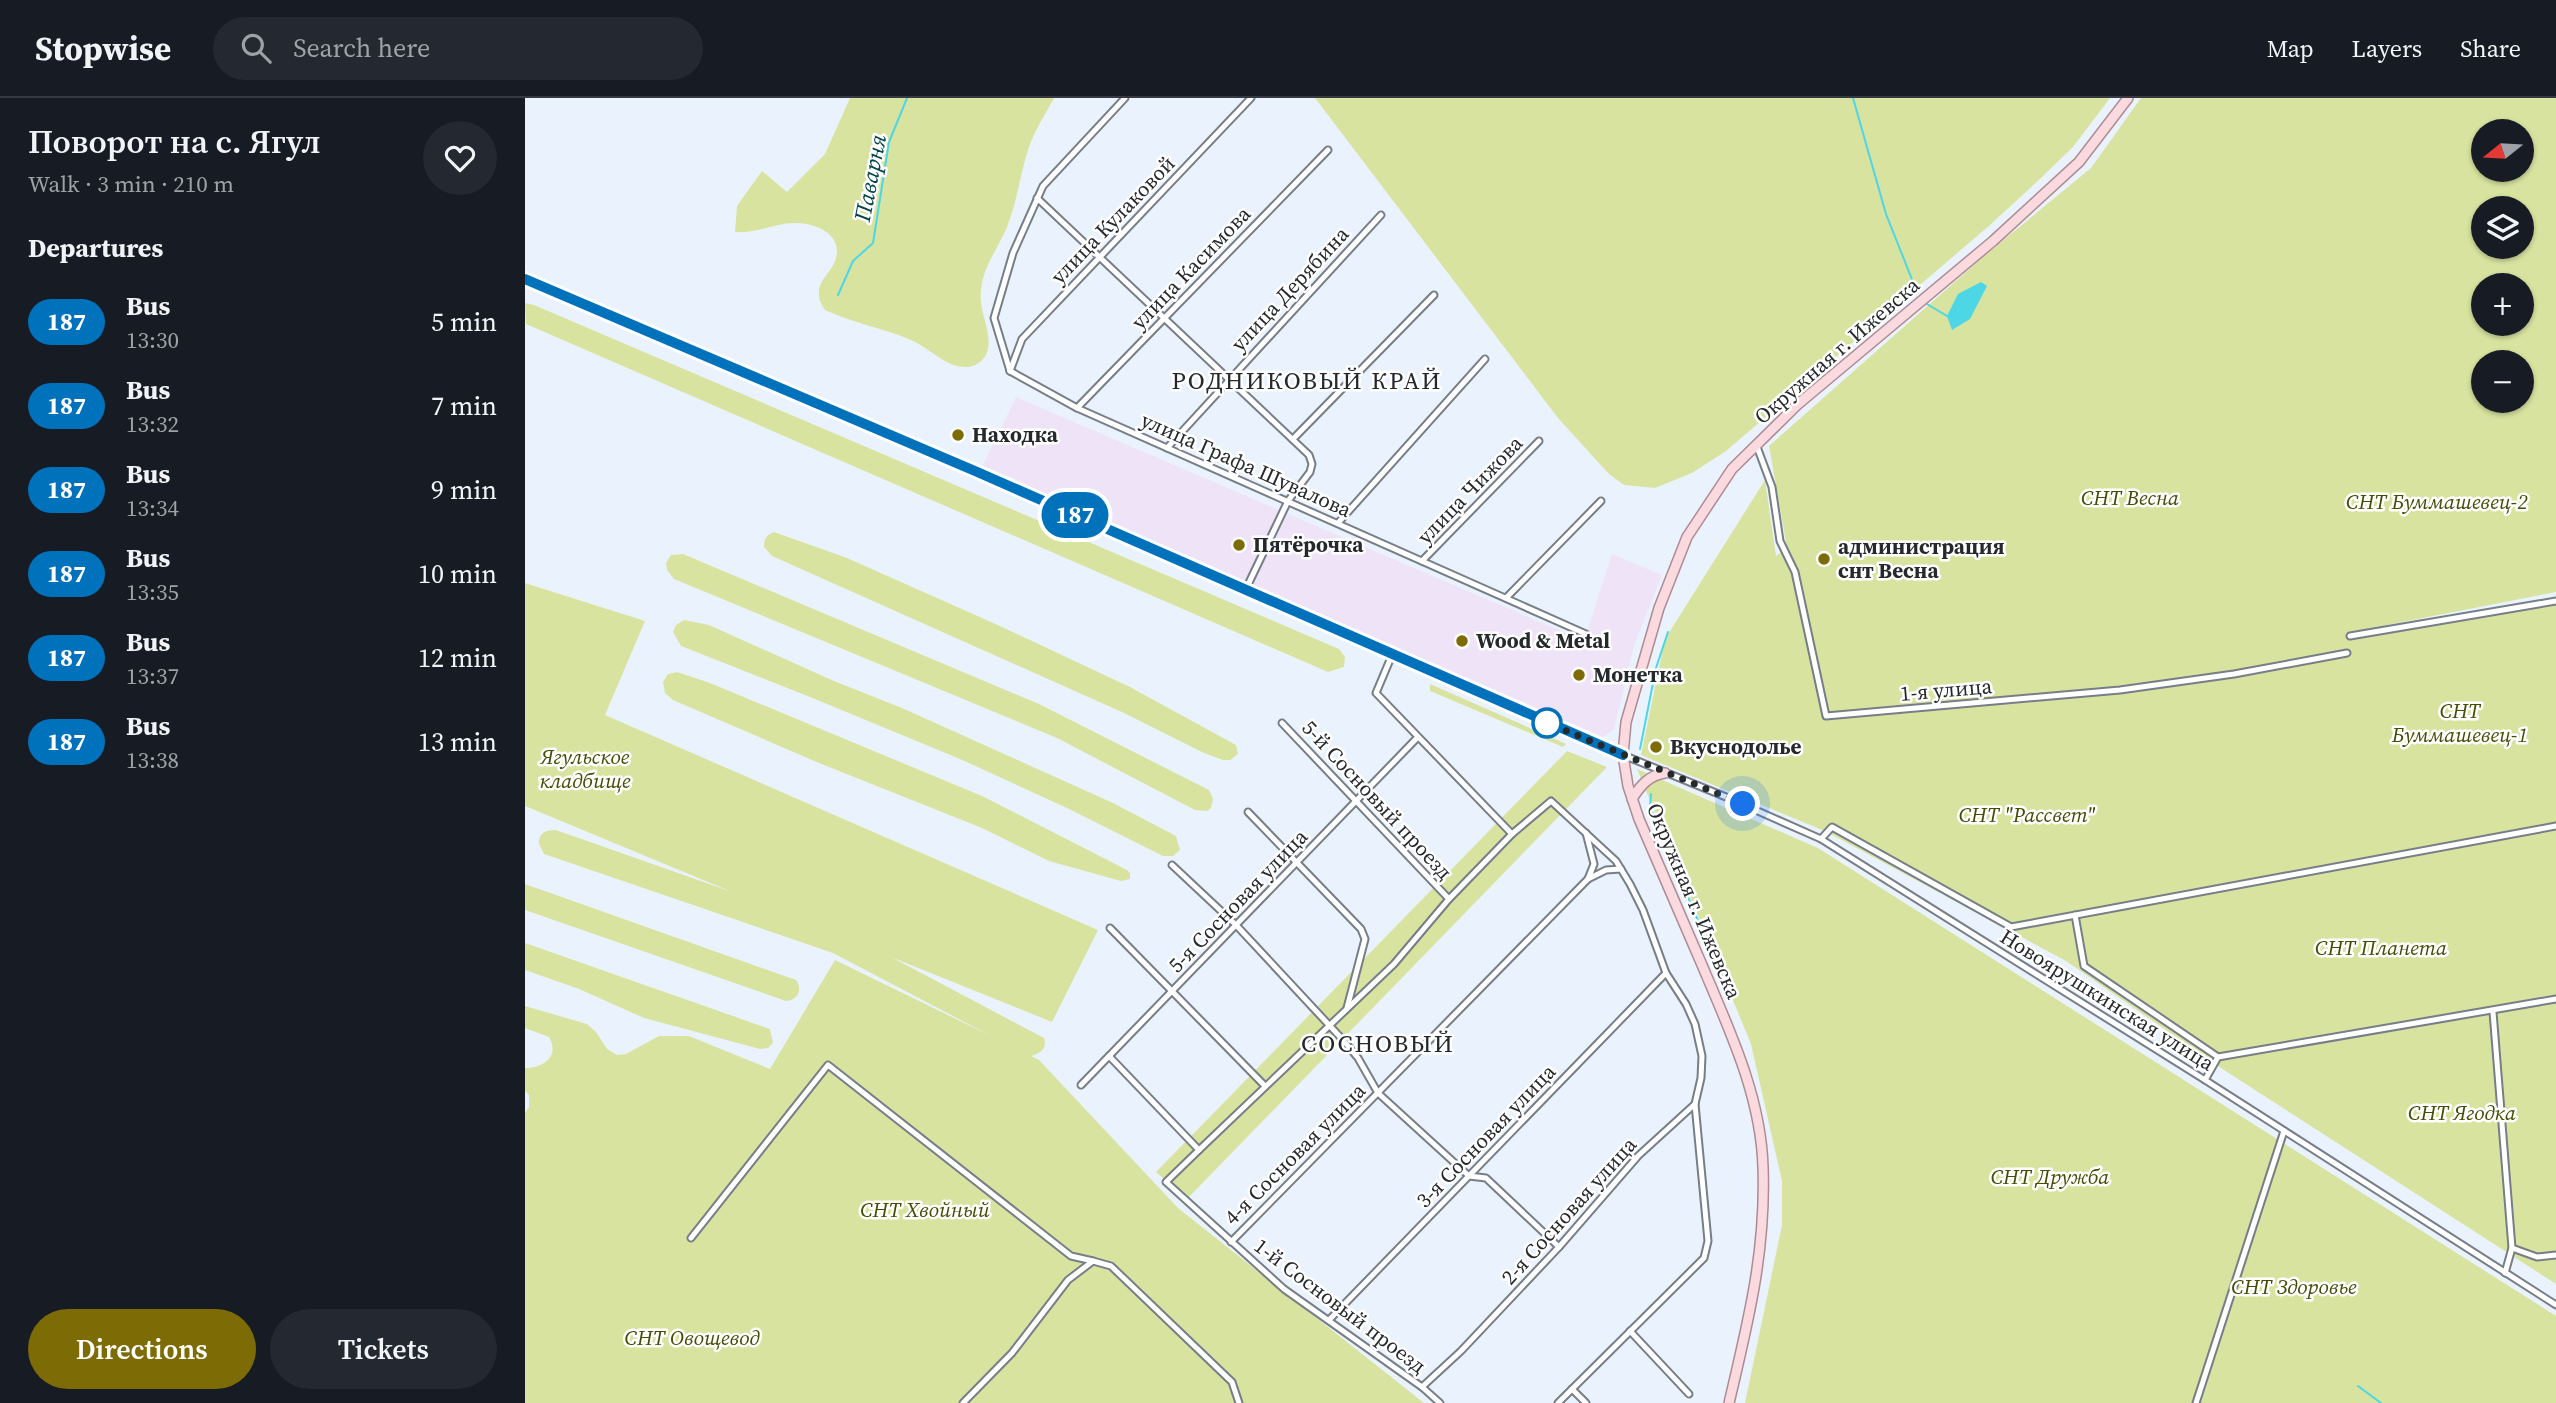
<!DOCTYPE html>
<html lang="en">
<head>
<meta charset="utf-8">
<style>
	body { margin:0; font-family:"Source Serif 4",serif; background:#242831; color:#f1f3f6; height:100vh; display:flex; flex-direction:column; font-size:26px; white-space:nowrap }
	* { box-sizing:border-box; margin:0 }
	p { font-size:23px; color:#9ea1a6 }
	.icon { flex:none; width:38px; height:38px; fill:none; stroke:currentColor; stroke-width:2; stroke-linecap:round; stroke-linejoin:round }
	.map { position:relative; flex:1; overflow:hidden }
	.side { display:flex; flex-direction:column; background:#171b24; width:525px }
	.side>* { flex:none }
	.badge { padding:0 14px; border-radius:23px; font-size:24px; line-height:46px }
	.needle { width:46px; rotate:252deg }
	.buttons { position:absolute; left:1946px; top:21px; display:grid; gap:14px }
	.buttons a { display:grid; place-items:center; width:63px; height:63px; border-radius:50%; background:#171b24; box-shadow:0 2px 5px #0004; font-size:35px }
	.you { position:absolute; width:35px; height:35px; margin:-18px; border:5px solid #fff; border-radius:50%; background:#1a73e8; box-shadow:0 0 0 10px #1a73e833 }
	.map>.badge { position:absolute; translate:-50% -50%; box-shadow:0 0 0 4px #fff }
	h2 { padding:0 28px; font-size:26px; line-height:63px }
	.round { display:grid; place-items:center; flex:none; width:74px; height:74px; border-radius:37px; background:#242831 }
	.overview { display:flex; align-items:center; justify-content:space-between; height:119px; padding:0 28px }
	h1 { font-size:33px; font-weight:600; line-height:52px }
	.action { display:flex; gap:14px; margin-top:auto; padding:14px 28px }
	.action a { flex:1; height:80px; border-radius:42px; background:#7d6c05; color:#fff; font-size:28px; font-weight:600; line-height:80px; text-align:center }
	.action a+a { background:#242831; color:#f1f3f6 }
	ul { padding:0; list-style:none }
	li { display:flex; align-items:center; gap:21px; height:84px; padding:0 28px }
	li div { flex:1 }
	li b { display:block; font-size:26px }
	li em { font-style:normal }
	li .badge { min-width:77px; font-weight:700; text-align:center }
	header { display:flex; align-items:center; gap:42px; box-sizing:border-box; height:98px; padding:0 35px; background:#171b24; border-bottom:2px solid #363941 }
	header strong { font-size:33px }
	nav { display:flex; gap:38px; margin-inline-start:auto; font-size:24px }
	.search { width:490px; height:63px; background:#242831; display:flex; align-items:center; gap:18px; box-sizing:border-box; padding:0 24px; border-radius:38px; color:#9ea1a6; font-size:26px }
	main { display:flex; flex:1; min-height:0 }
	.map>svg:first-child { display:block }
	.commercial { fill:#efe3f7 }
	.green { fill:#d8e3a0; fill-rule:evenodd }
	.water { fill:#4dd6e6 }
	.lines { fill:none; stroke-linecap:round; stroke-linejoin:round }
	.stream { stroke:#4dd6e6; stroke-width:2 }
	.minor-casing { stroke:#767e87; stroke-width:9 }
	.tertiary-casing { stroke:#767e87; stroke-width:10 }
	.primary-casing { stroke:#ae8b93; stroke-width:12 }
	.minor { stroke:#fff; stroke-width:5 }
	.tertiary { stroke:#fff; stroke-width:7 }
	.primary { stroke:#fad9df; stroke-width:9 }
	.line-casing { stroke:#fff; stroke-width:16 }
	.line { stroke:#0072bc; stroke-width:10 }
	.walk { stroke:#25292c; stroke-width:7; stroke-dasharray:0 12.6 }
	.poi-dot { fill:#7d6c05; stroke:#fff; stroke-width:2.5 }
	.stop-dot { fill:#fff; stroke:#0072bc; stroke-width:3.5 }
	.labels { text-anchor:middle; stroke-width:5; stroke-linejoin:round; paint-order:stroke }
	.street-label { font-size:21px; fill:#25292c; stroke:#fff }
	.poi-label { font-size:21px; font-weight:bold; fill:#25292c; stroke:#fff; text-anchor:start }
	.park-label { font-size:21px; font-style:italic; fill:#454c04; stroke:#fff }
	.water-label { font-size:23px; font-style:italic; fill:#01434a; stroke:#fff }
	.quarter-label { font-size:24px; letter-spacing:2px; fill:#25292c; stroke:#fff }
</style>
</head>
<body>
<header>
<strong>Stopwise</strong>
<div class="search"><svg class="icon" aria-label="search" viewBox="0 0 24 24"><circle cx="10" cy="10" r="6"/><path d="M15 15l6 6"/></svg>Search here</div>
<nav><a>Map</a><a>Layers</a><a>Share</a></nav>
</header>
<main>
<section class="side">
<div class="overview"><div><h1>Поворот на с. Ягул</h1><p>Walk · 3 min · 210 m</p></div><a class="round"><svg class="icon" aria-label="heart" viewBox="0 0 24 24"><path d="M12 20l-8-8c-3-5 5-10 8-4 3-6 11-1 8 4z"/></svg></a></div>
<h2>Departures</h2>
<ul>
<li><span class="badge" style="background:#0072bc;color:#fff">187</span><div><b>Bus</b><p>13:30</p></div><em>5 min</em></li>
<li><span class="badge" style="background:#0072bc;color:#fff">187</span><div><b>Bus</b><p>13:32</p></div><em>7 min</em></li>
<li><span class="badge" style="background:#0072bc;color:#fff">187</span><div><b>Bus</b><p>13:34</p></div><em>9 min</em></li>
<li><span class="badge" style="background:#0072bc;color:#fff">187</span><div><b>Bus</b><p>13:35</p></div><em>10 min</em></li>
<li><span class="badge" style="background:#0072bc;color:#fff">187</span><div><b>Bus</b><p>13:37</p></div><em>12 min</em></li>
<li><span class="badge" style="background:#0072bc;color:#fff">187</span><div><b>Bus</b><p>13:38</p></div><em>13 min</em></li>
</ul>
<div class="action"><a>Directions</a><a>Tickets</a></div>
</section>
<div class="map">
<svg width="2031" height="1305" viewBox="0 0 2031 1305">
	<rect width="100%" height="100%" fill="#eaf3fd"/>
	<polygon class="commercial" points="491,299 1059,543 1087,456 1137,477 1109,548 1089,631 1078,639 457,369"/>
	<g class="green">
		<path d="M325,0H529C520,17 509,33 503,52C495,77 492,104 482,129C472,153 453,175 456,203C457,223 475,252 452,266C444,271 434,269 426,266C412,260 400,248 386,242C358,230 328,225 300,212C297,207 294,203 294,197C293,182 305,176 310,163C318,142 300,129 281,126C256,121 235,136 210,134L212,108L237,73L262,94L300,56Z"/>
		<polygon points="790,0 1585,0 1548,49 1517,79 1465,127 1201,353 1167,375 1130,390 1099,387 1084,376 1033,320"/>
		<path d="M1616,0H2031V494L1821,535L1823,541L2031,504V1186L1699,972L1541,863L1302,734L1116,657L1140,541L1240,382L1251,458L1262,450L1244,348L1458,159L1566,70ZM1958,33H1997V72H1958ZM1958,110H1997V149H1958ZM1958,187H1997V226H1958ZM1958,264H1997V303H1958Z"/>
		<polygon points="0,205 9,207 814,551 820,559 819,569 803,574 1,226"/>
		<path d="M249,434L322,460L475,528L605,589L711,647L713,656L705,662H698L679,655L599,615L247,458L239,449C239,441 241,437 249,434Z"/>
		<polygon points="158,456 514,606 684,692 688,701 686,710 682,713 670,712 532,640 149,481 142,472 141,465 146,457"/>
		<path d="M0,485L120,523L80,617L573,832L527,924L366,859L519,940C523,951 514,956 506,958L514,962L653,1110L899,1305H0V1015L4,1009V997L0,993V970C19,970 35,958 24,939L0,930V908L62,926L71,934L82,951L92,957L101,956L134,938H164L245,971L310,862L466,938L308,855L19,756L14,746C13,735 21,732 31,732L207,794L0,708Z"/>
		<polygon points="159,522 184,527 309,583 377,610 588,705 651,738 655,752 648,758 638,758 542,710 435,661 285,599 156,548 148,534 151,527"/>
		<polygon points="152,574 185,585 457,698 602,772 605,775 605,781 596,783 524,763 457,730 294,665 148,602 140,595 138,584 143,576"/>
		<polygon points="905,586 1041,646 1038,649 905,593"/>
		<polygon points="1042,653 1082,669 662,1101 631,1074"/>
		<polygon points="1112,671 1293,750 2031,1218 2031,1305 1220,1305 1257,1127 1257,1083 1226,946"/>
		<path d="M0,786L271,882C278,892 273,902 261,903L0,812Z"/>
		<polygon points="0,845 245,931 248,945 243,950 235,951 119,920 54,891 0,872"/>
	</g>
	<polygon class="water" points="1456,184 1462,188 1445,221 1427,232 1422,218 1433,196"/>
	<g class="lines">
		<g class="stream">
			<polyline points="1328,0 1361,116 1392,194"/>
			<polyline points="313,197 328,163 348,145 364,44 382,0"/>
			<polyline points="1402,206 1422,218"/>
			<polyline points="1115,651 1131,570 1143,534"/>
			<polyline points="1126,696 1125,709 1201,889"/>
			<polyline points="1833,1288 1856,1305"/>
		</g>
		<g class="minor-casing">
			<g id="minor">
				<polyline points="512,100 784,357 787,366 785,374 763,403 720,493"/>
				<polyline points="485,273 552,310 1061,536"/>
				<polyline points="485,273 497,241 726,0"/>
				<polyline points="485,273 469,220 488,155 518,88 600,0"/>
				<polyline points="552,310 803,52"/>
				<polyline points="768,341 909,197"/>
				<polyline points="1231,346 1247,389 1255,443 1270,474 1301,618 1595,592 1709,576 1822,555"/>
				<polyline points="642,350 856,117"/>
				<polyline points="813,425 960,261"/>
				<polyline points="897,463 1014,343"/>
				<polyline points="981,500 1076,403"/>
				<polyline points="1825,538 2031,503"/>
				<polyline points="867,557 851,595 987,736 1026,703 1091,763 1105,786 1118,812 1141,875 1161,906 1170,926 1177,958 1176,980 1170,1006 1113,1058 1034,1149 936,1253 897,1289"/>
				<polyline points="757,625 924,801"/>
				<polyline points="1098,657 1201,699 1296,741 1680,982 2031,1207"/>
				<polyline points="723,714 836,831 840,841 822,910"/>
				<polyline points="1296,741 1307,729 1486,829 2031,728"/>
				<polyline points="647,767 711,827 818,942 833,960 853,995 944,1078 961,1080 1034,1149"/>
				<polyline points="1063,781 1081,772 1096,771"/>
				<polyline points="1550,817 1559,868 1693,959"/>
				<polyline points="585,830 740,988"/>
				<polyline points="1968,914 1987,1150 1980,1175"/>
				<polyline points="584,958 674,1052 641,1084 759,1191 897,1289 915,1305"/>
				<polyline points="1680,982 1693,959 2031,901"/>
				<polyline points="556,987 892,640"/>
				<polyline points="674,1052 869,866 924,801 987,736"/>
				<polyline points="166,1140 303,967 546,1158 568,1163"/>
				<polyline points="706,1144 1063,781 1069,766 1061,735"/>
				<polyline points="1987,1150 2012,1159 2031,1157"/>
				<polyline points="804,1222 1141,875"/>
				<polyline points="1105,1233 1164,1296"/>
				<polyline points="1047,1291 1061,1305"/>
				<polyline points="438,1305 487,1255 543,1182 568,1163 586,1168 707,1284 714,1305"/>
				<polyline points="1033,1305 1179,1160 1183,1143 1170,1006"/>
				<polyline points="1671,1305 1759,1033"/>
			</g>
		</g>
		<g class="tertiary-casing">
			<polyline id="tertiary" points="0,181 450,374 1098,657"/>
		</g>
		<g class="primary-casing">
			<g id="primary">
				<path d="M1107,701C1115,688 1124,677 1140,675"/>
				<path d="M1204,1305C1223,1224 1241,1154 1238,1069C1236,998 1204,931 1177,867C1156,818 1135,770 1114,721L1103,688L1098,657L1101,624L1134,510L1162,439L1207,371L1272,307L1468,143L1554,64L1603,0"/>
			</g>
		</g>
		<use href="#minor" class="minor"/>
		<use href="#tertiary" class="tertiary"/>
		<use href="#primary" class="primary"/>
	</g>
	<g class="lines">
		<g class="line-casing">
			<polyline id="line" points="0,181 450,373 1098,657"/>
		</g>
		<use href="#line" class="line"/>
		<polyline class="walk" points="1022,625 1020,624 1218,706"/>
	</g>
	<g class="poi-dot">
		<circle cx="433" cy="337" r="7"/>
		<circle cx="714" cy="447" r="7"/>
		<circle cx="1299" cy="461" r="7"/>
		<circle cx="937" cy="543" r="7"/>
		<circle cx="1054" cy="577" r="7"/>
		<circle cx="1131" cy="649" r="7"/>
	</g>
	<circle class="stop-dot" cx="1022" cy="625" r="14"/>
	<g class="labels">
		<g class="street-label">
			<text transform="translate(588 122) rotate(-46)" y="7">улица Кулаковой</text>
			<text transform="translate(666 170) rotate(-46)" y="7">улица Касимова</text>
			<text transform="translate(765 191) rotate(-47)" y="7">улица Дерябина</text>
			<text transform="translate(1312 253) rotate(-41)" y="7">Окружная г. Ижевска</text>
			<text transform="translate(721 367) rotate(24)" y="7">улица Графа Шувалова</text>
			<text transform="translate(945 392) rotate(-46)" y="7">улица Чижова</text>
			<text transform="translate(1421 592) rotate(-5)" y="7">1-я улица</text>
			<text transform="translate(852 702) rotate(47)" y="7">5-й Сосновый проезд</text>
			<text transform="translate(713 803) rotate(-46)" y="7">5-я Сосновая улица</text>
			<text transform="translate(1169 803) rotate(67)" y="7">Окружная г. Ижевска</text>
			<text transform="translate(1582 902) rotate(32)" y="7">Новоярушкинская улица</text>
			<text transform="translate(961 1038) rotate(-46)" y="7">3-я Сосновая улица</text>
			<text transform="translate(770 1056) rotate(-45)" y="7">4-я Сосновая улица</text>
			<text transform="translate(1044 1113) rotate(-48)" y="7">2-я Сосновая улица</text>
			<text transform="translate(815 1208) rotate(37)" y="7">1-й Сосновый проезд</text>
		</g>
		<g class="poi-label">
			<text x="447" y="344">Находка</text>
			<text x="728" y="454">Пятёрочка</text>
			<text x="1313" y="456">администрация<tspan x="1313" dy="24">снт Весна</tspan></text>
			<text x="951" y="550">Wood &amp; Metal</text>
			<text x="1068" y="584">Монетка</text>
			<text x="1145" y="656">Вкуснодолье</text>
		</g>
		<g class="park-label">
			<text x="1605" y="407">СНТ Весна</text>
			<text x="1912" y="411">СНТ Буммашевец-2</text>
			<text x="1935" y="620">СНТ<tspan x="1935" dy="24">Буммашевец-1</tspan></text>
			<text x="60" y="666">Ягульское<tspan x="60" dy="24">кладбище</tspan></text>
			<text x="1502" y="724">СНТ "Рассвет"</text>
			<text x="1856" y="857">СНТ Планета</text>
			<text x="1937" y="1022">СНТ Ягодка</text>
			<text x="1525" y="1086">СНТ Дружба</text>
			<text x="400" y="1119">СНТ Хвойный</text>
			<text x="1769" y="1196">СНТ Здоровье</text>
			<text x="167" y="1247">СНТ Овощевод</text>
		</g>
		<g class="water-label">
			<text transform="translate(345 80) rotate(-79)" y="8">Паварня</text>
		</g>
		<g class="quarter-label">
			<text x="782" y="291">РОДНИКОВЫЙ КРАЙ</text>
			<text x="853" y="954">СОСНОВЫЙ</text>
		</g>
	</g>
</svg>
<div class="buttons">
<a><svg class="needle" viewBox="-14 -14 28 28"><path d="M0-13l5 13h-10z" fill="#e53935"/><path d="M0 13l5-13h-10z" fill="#9ea1a6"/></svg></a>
<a><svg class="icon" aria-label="layers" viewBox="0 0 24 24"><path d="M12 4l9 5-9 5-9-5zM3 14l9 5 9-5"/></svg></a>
<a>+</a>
<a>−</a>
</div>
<div class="you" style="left:1218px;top:706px"></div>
<b class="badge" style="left:550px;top:417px;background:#0072bc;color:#fff">187</b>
</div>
</main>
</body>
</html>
